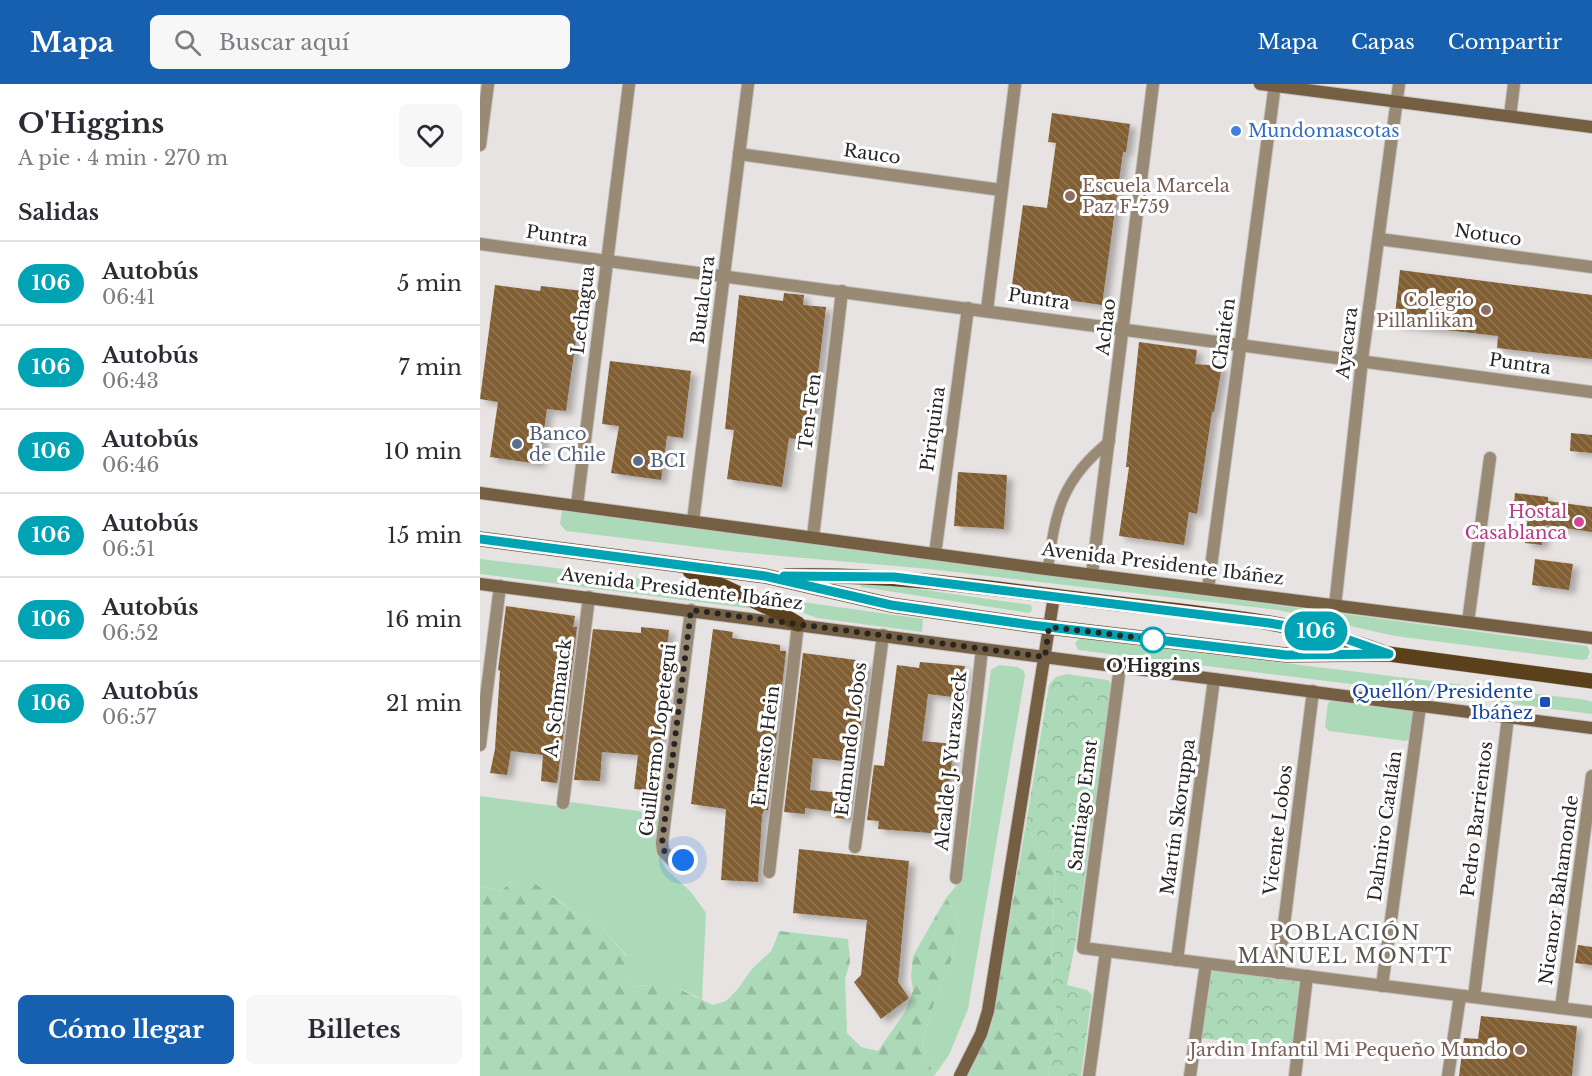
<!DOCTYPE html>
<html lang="es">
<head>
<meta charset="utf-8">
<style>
	body { margin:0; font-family:"Libre Baskerville",serif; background:#f7f7f7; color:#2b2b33; height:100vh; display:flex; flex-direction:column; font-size:22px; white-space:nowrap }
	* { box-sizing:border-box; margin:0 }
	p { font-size:20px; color:#7c7c81 }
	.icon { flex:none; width:33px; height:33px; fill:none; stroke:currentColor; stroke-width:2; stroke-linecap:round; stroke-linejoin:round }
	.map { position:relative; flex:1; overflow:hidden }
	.details { display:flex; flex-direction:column; background:#fff; width:480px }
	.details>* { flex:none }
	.badge { padding:0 12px; border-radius:20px; font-size:21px; line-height:39px }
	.you { position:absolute; width:30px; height:30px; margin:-15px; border:4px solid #fff; border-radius:50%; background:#1a73e8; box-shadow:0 0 0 9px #1a73e833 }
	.map>.badge { position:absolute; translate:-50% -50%; box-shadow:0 0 0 3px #fff }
	h2 { padding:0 18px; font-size:22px; line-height:54px }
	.round { display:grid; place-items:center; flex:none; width:63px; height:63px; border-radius:9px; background:#f7f7f7 }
	.summary { display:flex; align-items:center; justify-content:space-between; height:102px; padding:0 18px }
	h1 { font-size:28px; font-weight:800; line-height:45px }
	.button { display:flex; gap:12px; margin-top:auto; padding:12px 18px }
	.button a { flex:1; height:69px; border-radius:9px; background:#1660af; color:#fff; font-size:24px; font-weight:800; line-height:69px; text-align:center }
	.button a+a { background:#f7f7f7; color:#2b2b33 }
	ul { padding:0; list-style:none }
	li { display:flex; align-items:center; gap:18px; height:84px; padding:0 18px; border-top:2px solid #e1e1e2 }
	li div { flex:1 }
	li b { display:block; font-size:22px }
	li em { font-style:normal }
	li .badge { min-width:66px; font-weight:700; text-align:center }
	header { display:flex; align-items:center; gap:36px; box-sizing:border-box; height:84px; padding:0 30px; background:#1660af; color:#fff }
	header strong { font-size:28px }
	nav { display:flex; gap:33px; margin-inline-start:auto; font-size:21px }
	.search { width:420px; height:54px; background:#f7f7f7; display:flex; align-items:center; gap:15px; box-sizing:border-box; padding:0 21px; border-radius:9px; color:#7c7c81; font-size:22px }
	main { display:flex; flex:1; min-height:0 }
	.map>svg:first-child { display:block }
	.green { fill:#acdab8 }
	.forest { fill:url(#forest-firs) }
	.park { fill:url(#park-crowns) }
	.building { fill:url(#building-back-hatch); fill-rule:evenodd; filter:url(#shadow) }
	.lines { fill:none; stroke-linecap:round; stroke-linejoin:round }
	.lane-casing { stroke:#c5c1c0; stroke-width:12 }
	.street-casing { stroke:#c5c1c0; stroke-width:14 }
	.secondary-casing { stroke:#c5c1c0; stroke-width:14 }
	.primary-casing { stroke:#c5c1c0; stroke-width:16 }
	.lane { stroke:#998a76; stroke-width:10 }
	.street { stroke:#998a76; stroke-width:12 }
	.secondary { stroke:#745f42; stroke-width:12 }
	.primary { stroke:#5a411b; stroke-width:15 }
	.line-casing { stroke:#fff; stroke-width:14 }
	.line { stroke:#00a3b4; stroke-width:9 }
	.walk { stroke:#282625; stroke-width:6; stroke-dasharray:0 10.8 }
	.shop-dot { fill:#3f7fe0; stroke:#fff; stroke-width:2 }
	.education-dot { fill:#8d6e63; stroke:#fff; stroke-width:2 }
	.service-dot { fill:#5c6f8a; stroke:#fff; stroke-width:2 }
	.hotel-dot { fill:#d1479c; stroke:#fff; stroke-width:2 }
	.stop-dot { fill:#fff; stroke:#00a3b4; stroke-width:3 }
	.transit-dot { fill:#1a4fb4; stroke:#fff; stroke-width:2 }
	.labels { text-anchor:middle; stroke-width:6; stroke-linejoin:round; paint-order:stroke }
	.shop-label { font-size:18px; fill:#366cbe; stroke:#fff; text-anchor:start }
	.street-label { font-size:18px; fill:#282625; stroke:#fff }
	.education-label { font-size:18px; fill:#785e54; stroke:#fff; text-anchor:end }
	.service-label { font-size:18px; fill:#4e5e75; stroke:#fff; text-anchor:start }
	.hotel-label { font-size:18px; fill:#b23c85; stroke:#fff; text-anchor:end }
	.stop-label { font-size:18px; font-weight:bold; fill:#282625; stroke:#fff }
	.transit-label { font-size:18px; fill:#164399; stroke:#fff; text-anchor:end }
	.neighbourhood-label { font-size:20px; letter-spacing:1.5px; fill:#575452; stroke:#fff }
</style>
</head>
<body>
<header>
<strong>Mapa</strong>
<div class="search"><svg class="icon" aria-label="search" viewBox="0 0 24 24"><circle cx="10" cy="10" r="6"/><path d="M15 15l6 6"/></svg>Buscar aquí</div>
<nav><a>Mapa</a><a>Capas</a><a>Compartir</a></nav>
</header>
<main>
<section class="details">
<div class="summary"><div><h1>O'Higgins</h1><p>A pie · 4 min · 270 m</p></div><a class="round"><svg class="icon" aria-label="heart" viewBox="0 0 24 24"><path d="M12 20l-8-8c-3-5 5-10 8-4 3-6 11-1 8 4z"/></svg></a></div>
<h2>Salidas</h2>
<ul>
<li><span class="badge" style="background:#00a3b4;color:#fff">106</span><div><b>Autobús</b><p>06:41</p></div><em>5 min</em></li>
<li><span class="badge" style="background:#00a3b4;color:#fff">106</span><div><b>Autobús</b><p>06:43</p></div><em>7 min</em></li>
<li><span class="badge" style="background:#00a3b4;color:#fff">106</span><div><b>Autobús</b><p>06:46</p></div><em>10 min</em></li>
<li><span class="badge" style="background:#00a3b4;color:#fff">106</span><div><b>Autobús</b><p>06:51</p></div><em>15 min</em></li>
<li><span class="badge" style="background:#00a3b4;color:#fff">106</span><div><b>Autobús</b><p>06:52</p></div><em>16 min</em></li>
<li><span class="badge" style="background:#00a3b4;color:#fff">106</span><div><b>Autobús</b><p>06:57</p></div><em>21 min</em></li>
</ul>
<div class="button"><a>Cómo llegar</a><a>Billetes</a></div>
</section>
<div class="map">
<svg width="1112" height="992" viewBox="0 0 1112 992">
	<defs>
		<pattern id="forest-firs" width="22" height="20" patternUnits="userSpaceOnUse" patternTransform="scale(1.5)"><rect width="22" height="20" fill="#acdab8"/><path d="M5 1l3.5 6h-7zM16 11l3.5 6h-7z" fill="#94bb9e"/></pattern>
		<pattern id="park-crowns" width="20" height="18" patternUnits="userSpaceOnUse" patternTransform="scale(1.5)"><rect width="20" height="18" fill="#acdab8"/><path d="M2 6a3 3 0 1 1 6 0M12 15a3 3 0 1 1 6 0" fill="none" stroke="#94bb9e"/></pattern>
		<pattern id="building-back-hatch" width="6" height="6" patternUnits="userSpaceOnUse" patternTransform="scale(1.5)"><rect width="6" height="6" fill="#815e32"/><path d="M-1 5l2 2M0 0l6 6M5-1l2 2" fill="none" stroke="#907655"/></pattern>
		<filter id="shadow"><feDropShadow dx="6" dy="4" stdDeviation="3" flood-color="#0004"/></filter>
	</defs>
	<rect width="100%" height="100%" fill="#e7e3e2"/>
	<g class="green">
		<polygon points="82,427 1107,562 1110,568 1107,575 1102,576 915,552 798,526 449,485 258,468 86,447 80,440"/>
		<polygon points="0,475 209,500 233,505 281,526 0,490"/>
		<polygon points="382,500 410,501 551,521 552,526 549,529 382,503 380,502"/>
		<polygon points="294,514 443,535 442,548 337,534 294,518"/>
		<polygon points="600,554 1107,616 1112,618 1112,630 598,566 595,559"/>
		<polygon points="519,581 537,583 544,587 545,591 488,925 469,971 454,992 442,961 456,912 472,875 479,837 466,814 477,801 485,778 511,586"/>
		<polygon points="852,616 930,626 934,629 930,655 926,657 849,647 845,643 848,619"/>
		<path d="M0,712L84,723L90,718L180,730L176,765L186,785L211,808L226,829L222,916C201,902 177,899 152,903L148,898L147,872L121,843L95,829L73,812L33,796L21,807L0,802Z"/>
	</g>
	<g class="forest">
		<polygon points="546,740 555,756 576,780 571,881 577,937 568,992 488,992 511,943"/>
		<path d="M39,791L50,796L95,829L121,843L148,874V898L152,903C194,897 197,905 233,921L246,917L257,906L272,885L292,866L299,847L368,855L370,878L365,895L367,949L381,963L398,967L425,928L433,907L431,892L433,872L466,814L479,837L472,875L456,912L442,961L454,992H0V802L21,807Z"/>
	</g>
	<g class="park">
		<polygon points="586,590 628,596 632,601 596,856 587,901 607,906 612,911 601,992 568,992 577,937 571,881 576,781 555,756 546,740 569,601 576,593"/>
		<polygon points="730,884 822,896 814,966 721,954"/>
	</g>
	<g class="building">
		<polygon points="572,29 650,40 646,68 643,68 622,221 531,208 543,121 567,124 576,59 568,58"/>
		<polygon points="920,186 1112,211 1112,275 1017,264 1018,252 914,240"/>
		<polygon points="15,201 60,207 61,202 103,207 86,327 67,325 59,380 10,373 18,318 0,315"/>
		<polygon points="304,209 324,211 323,221 346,223 330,357 309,354 302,403 247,395 254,346 245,345 259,211 303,217"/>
		<polygon points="659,258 717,266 715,280 742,282 734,328 732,328 717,430 709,428 704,461 639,452 649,383 646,383"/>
		<polygon points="130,277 211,287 203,354 187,352 181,396 131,389 139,342 122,340"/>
		<polygon points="1091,349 1112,351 1112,369 1090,367"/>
		<polygon points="478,388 527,391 524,445 474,442"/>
		<polygon points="1035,409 1068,413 1068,417 1112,423 1112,448 1065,441 1062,461 1045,459 1048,431 1033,428"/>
		<polygon points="1055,475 1093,480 1089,506 1052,501"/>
		<polygon points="26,522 95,532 93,543 97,543 77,699 61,697 63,671 31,667 27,691 10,689 15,665 20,587 18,586"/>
		<polygon points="161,543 189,546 184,598 187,599 175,707 154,705 158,671 122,668 120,697 94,696 113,545 161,549"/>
		<polygon points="233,545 253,548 252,554 300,561 300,567 306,567 288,726 284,726 282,731 278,798 241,796 246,725 211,720"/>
		<path d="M323,569L376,576V579L388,580L370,735L355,734V728L325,724V730L304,728ZM333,674L363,677L360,709L330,706Z"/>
		<polygon points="440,578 485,582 481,614 448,610 442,657 474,660 463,750 398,745 399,737 387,736 394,681 404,682 417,581 439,584"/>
		<polygon points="319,765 429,777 418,898 429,914 401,935 374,898 381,891 387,836 313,829"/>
		<polygon points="1098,861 1112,863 1112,881 1095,879"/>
		<polygon points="1001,932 1097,942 1092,992 979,992 984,954 998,955"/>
	</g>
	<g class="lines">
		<g class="lane-casing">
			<path id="lane" d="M568,485C575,427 582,395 630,357"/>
		</g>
		<g class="street-casing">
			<g id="street">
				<polyline points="1030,32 1034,0"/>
				<polyline points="0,61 8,0"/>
				<polyline points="259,70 521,106"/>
				<polyline points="899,155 1112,183"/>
				<polyline points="0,160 1112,308"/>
				<polyline points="507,226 535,0"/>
				<polyline points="97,421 149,0"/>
				<polyline points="213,437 268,0"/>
				<polyline points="333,453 362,207"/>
				<polyline points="455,470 488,224"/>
				<polyline points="612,490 673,0"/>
				<polyline points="728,505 795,0"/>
				<polyline points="855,522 882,276 919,0"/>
				<polyline points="988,538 1010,374"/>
				<polyline points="640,582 603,864 1112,928"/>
				<polyline points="0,661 20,502"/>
				<polyline points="83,719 109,513"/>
				<polyline points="375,763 403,551"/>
				<polyline points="203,776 191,775 183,767 182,759 211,526"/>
				<polyline points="289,788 318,540"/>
				<polyline points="476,794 502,565"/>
				<polyline points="697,876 734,595"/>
				<polyline points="798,889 833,607"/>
				<polyline points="902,902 940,622"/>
				<polyline points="994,913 1028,633"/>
				<polyline points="1081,924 1112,692"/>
				<polyline points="609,992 626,867"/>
				<polyline points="710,992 726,880"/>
				<polyline points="815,992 827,892"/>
				<polyline points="968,992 980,912"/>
			</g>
		</g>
		<g class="secondary-casing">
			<g id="secondary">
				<polyline points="780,0 1112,43"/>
				<polyline points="0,409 558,484 1112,554"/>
				<polyline points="0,500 1112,644"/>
				<polyline points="480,992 501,950 508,927 574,512"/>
			</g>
		</g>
		<g class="primary-casing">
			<g id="primary">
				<polyline points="0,455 285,492 411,521 551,541 806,571 909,570 1112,597"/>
				<polyline points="210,487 296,527 318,540"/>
				<path d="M306,492C416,489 522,506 631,519C722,530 815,536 902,568"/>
			</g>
		</g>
		<use href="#lane" class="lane"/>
		<use href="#street" class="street"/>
		<use href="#secondary" class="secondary"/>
		<use href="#primary" class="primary"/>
	</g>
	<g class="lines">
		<g class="line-casing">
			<polyline id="line" points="0,455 285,492 411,521 551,541 806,571 909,570 852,550 789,539 414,493 304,492"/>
		</g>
		<use href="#line" class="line"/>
		<path class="walk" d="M203,776C191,775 184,772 182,759L211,526L565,573L569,543L679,556H673"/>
	</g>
	<circle class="shop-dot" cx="756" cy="47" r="6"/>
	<g class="education-dot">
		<circle cx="590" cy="112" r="6"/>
		<circle cx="1006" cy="226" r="6"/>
		<circle cx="1040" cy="966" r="6"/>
	</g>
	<g class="service-dot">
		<circle cx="37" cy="360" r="6"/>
		<circle cx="158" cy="377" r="6"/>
	</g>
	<circle class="hotel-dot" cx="1099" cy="438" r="6"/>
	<circle class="stop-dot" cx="673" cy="556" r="12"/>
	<rect class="transit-dot" x="1059" y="612" width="12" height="12" rx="3"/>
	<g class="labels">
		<g class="shop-label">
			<text x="768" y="53">Mundomascotas</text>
		</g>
		<g class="street-label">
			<text transform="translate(392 70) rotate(8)" y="6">Rauco</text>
			<text transform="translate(1008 151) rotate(8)" y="6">Notuco</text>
			<text transform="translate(77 152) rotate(8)" y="6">Puntra</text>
			<text transform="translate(559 215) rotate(8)" y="6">Puntra</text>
			<text transform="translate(223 216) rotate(-83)" y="6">Butalcura</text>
			<text transform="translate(103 226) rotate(-83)" y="6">Lechagua</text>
			<text transform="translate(626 243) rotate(-83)" y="6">Achao</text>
			<text transform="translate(744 250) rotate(-82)" y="6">Chaitén</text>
			<text transform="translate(867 259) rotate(-83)" y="6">Ayacara</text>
			<text transform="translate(1040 280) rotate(8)" y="6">Puntra</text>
			<text transform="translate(330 328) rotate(-83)" y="6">Ten-Ten</text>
			<text transform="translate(453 345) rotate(-82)" y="6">Piriquina</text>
			<text transform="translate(683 480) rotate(7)" y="6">Avenida Presidente Ibáñez</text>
			<text transform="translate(202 505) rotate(7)" y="6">Avenida Presidente Ibáñez</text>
			<text transform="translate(78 614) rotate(-83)" y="6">A. Schmauck</text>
			<text transform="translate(371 655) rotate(-83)" y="6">Edmundo Lobos</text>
			<text transform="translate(178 656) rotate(-83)" y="6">Guillermo Lopetegui</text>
			<text transform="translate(286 662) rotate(-83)" y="6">Ernesto Hein</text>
			<text transform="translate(471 677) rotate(-84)" y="6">Alcalde J. Yuraszeck</text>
			<text transform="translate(603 721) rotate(-83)" y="6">Santiago Emst</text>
			<text transform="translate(698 733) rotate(-82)" y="6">Martín Skoruppa</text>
			<text transform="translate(997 735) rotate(-83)" y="6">Pedro Barrientos</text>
			<text transform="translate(905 742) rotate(-82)" y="6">Dalmiro Catalán</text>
			<text transform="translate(798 746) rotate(-83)" y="6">Vicente Lobos</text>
			<text transform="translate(1079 806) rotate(-82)" y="6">Nicanor Bahamonde</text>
		</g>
		<g class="education-label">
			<text x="602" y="108" text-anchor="start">Escuela Marcela<tspan x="602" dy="21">Paz F-759</tspan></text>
			<text x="994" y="222">Colegio<tspan x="994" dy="21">Pillanlikan</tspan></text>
			<text x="1028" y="972">Jardin Infantil Mi Pequeño Mundo</text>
		</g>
		<g class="service-label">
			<text x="49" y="356">Banco<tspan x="49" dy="21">de Chile</tspan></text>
			<text x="170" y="383">BCI</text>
		</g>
		<g class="hotel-label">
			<text x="1087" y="434">Hostal<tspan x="1087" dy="21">Casablanca</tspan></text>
		</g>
		<g class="stop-label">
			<text x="673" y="588">O'Higgins</text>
		</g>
		<g class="transit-label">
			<text x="1053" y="614">Quellón/Presidente<tspan x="1053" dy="21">Ibáñez</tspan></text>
		</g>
		<g class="neighbourhood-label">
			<text x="865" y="856">POBLACIÓN<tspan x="865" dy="23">MANUEL MONTT</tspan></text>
		</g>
	</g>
</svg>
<div class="you" style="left:203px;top:776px"></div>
<b class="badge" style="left:836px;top:547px;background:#00a3b4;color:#fff">106</b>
</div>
</main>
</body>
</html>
